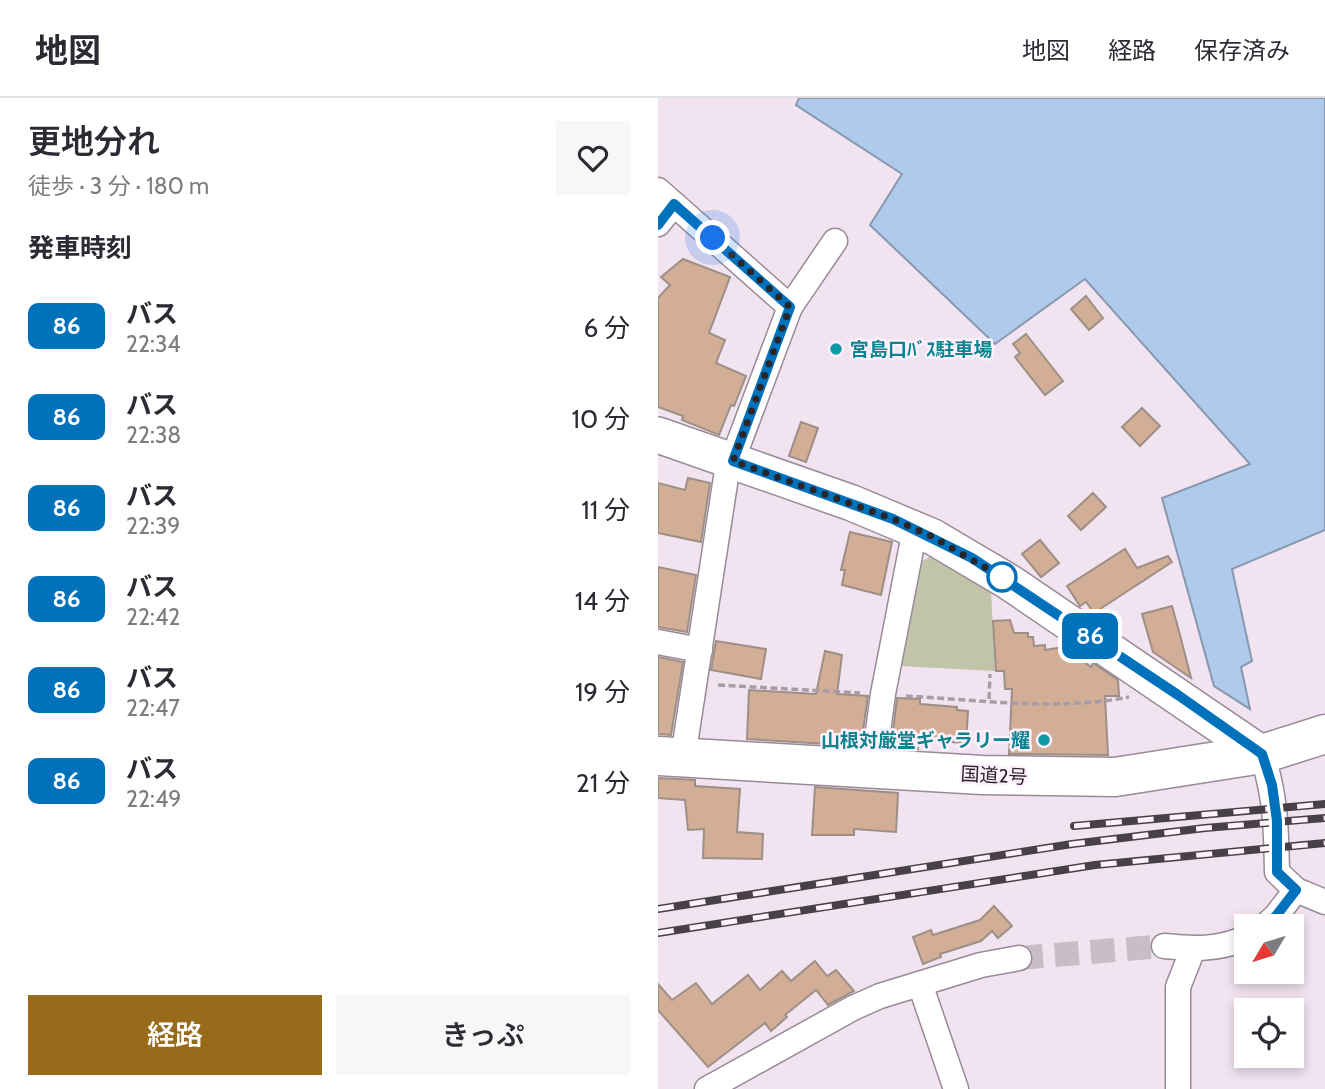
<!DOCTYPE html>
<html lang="ja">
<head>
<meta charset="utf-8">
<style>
	body { margin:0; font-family:Cabin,"Noto Sans JP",sans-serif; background:#f7f7f7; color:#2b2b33; height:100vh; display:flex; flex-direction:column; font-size:26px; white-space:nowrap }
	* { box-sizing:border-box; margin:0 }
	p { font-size:23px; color:#7c7c81 }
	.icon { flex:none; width:38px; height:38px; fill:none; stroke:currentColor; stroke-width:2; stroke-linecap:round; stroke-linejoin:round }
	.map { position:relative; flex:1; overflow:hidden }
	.drawer { display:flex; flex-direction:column; background:#fff; width:658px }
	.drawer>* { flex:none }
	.badge { padding:0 14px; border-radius:10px; font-size:24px; line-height:46px }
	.needle { width:46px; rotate:232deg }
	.controls { position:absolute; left:576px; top:816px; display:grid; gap:14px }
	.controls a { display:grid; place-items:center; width:70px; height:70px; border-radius:0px; background:#fff; box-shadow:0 4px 10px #0003; font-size:35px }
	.you { position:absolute; width:35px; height:35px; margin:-18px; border:5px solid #fff; border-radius:50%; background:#1a73e8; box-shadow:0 0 0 10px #1a73e833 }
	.map>.badge { position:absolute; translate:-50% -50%; box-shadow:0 0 0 4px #fff }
	h2 { padding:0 28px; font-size:26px; line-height:63px }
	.round { display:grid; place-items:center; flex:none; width:74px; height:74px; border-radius:0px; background:#f7f7f7 }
	.overview { display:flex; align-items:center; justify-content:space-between; height:119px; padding:0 28px }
	h1 { font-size:33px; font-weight:600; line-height:52px }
	.action { display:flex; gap:14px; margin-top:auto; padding:14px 28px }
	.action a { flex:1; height:80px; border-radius:0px; background:#986b1a; color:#fff; font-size:28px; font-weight:600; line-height:80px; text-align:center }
	.action a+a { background:#f7f7f7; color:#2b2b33 }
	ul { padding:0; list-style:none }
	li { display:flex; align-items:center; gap:21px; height:91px; padding:0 28px }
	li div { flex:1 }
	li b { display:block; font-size:26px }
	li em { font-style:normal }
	li .badge { min-width:77px; font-weight:700; text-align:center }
	header { display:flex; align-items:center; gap:42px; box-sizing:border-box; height:98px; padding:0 35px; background:#fff; border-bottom:2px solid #e1e1e2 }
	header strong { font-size:33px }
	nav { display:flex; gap:38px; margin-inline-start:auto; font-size:24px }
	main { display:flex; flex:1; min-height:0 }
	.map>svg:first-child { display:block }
	.green { fill:#c1c4a9 }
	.water { fill:#afcaea; stroke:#8798b0; stroke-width:2 }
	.building { fill:#d2ae96; stroke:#9e8f86; stroke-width:2 }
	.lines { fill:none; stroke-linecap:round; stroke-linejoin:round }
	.street-tunnel { stroke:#c9bdc8; stroke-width:24; stroke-dasharray:24 12; stroke-linecap:butt }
	.street-casing { stroke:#988b97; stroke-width:27 }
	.secondary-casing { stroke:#988b97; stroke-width:38 }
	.highway-casing { stroke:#988b97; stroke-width:41 }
	.path { stroke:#a89da7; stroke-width:3.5; stroke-dasharray:7 3.5; stroke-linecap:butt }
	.street { stroke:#fff; stroke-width:24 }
	.secondary { stroke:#fff; stroke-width:35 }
	.highway { stroke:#fff; stroke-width:38 }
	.rail-casing { stroke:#474147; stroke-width:8 }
	.rail { stroke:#fef1fd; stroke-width:5; stroke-dasharray:16; stroke-linecap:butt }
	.line-casing { stroke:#fff; stroke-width:16 }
	.line { stroke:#0072bc; stroke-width:10 }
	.walk { stroke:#2a252a; stroke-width:7; stroke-dasharray:0 12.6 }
	.culture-dot { fill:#0f9aa8; stroke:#fef1fd; stroke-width:2.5 }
	.stop-dot { fill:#fff; stroke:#0072bc; stroke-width:3.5 }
	.labels { text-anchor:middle; stroke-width:5; stroke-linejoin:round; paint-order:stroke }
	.culture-label { font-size:19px; font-weight:bold; fill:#0d838f; stroke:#fef1fd; text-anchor:start }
	.street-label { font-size:19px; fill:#2a252a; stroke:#fef1fd }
</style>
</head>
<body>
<header>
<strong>地図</strong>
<nav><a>地図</a><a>経路</a><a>保存済み</a></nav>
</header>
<main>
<section class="drawer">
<div class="overview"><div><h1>更地分れ</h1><p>徒歩 · 3 分 · 180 m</p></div><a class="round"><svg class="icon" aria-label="heart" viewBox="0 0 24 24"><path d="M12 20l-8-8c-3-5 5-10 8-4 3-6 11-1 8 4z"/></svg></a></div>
<h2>発車時刻</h2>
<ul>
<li><span class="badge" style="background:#0072bc;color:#fff">86</span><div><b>バス</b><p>22:34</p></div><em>6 分</em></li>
<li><span class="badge" style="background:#0072bc;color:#fff">86</span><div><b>バス</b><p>22:38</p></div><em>10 分</em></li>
<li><span class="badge" style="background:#0072bc;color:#fff">86</span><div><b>バス</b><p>22:39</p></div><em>11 分</em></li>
<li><span class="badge" style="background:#0072bc;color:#fff">86</span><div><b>バス</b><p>22:42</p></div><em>14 分</em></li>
<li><span class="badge" style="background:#0072bc;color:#fff">86</span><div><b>バス</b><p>22:47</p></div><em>19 分</em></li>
<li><span class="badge" style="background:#0072bc;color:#fff">86</span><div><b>バス</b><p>22:49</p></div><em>21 分</em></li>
</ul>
<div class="action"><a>経路</a><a>きっぷ</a></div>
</section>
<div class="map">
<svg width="667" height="991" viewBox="0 0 667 991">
	<rect width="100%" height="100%" fill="#f1e3f0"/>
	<polygon class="green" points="272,459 333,493 337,573 241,568 264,463"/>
	<polygon class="water" points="141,0 667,0 667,432 574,471 594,563 583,569 592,611 556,588 504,400 592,366 427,181 337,246 212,127 244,76 138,7"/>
	<g class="building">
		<polygon points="25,161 72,179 51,235 67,242 58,265 88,278 76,308 73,307 61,337 24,322 25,318 0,309 0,200 12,187 3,179"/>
		<polygon points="428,198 445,220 431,232 413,211"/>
		<polygon points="368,236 405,283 387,297 357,259 362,255 355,246"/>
		<polygon points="484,310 502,328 482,348 464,329"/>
		<polygon points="143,324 160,330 148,364 131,358"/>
		<polygon points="30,380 52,385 43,444 0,435 0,385 27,392"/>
		<polygon points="435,395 448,409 423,432 410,418"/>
		<polygon points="192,434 234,444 223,497 184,487 187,472 183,472"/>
		<polygon points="382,442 401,465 383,479 364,456"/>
		<polygon points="467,451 479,470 510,458 514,464 436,515 428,504 422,508 409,488"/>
		<polygon points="0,469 38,477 29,534 0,529"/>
		<polygon points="514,508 522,537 533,580 495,554 484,516"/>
		<polygon points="352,522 356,535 370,535 370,539 375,539 376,548 387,547 387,552 405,549 433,569 435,565 460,582 461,598 447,598 450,657 351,656 354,591 347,591 346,573 338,573 335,523"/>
		<polygon points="58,543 108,551 103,581 53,572"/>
		<polygon points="167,553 184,557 179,596 210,598 203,646 201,648 89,641 91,592 158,596"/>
		<polygon points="0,559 25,564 13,637 0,636"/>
		<polygon points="239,600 262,601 262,606 299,609 299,612 310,613 308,645 260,642 260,651 233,650"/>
		<polygon points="0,680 37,682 37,688 82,691 79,734 105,736 104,761 45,760 46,731 30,732 27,702 0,700"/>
		<polygon points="157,689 240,695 238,734 196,731 196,737 154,737"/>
		<polygon points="336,808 354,828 340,840 334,833 323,843 282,856 283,859 265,866 255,839 273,832 275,837 322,822"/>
		<polygon points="157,863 169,878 178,872 196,893 170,907 158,892 127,917 129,919 113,933 107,925 50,969 0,912 0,886 14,902 38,885 54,906 90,877 102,892 124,873 133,883"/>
	</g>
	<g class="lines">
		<polyline class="street-tunnel" points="361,860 506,848"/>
		<g class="street-casing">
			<g id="street">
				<polyline points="0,92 132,209 68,379 25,659"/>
				<polyline points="0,126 16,106"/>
				<polyline points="132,209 177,143"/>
				<polyline points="0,544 42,552"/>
				<path d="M604,656C618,700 618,729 619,774L638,792L667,804"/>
				<polyline points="215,670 225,596 257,431"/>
				<polyline points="607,828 618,818 638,792"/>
				<path d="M506,848C537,851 559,852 588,840"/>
				<polyline points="262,886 298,991"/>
				<polyline points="49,991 195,910 222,898 323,867 361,860"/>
				<polyline points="520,991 520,889 535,851"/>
			</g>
		</g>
		<g class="secondary-casing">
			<polyline id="secondary" points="0,337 194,405 275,439 351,484 604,656"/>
		</g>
		<g class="highway-casing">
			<polyline id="highway" points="0,658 324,677 457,679 604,656 667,636"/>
		</g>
		<g class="path">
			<polyline points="60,587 202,595"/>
			<path d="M248,598C320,602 401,613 471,599"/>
			<polyline points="331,601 332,576"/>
		</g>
		<use href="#street" class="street"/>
		<use href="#secondary" class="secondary"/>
		<use href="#highway" class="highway"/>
		<g class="rail-casing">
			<g id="rail">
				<polyline points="416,728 667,706"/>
				<polyline points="0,811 414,746 547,730 667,720"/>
				<polyline points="0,835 437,767 667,745"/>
			</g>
		</g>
		<use href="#rail" class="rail"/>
	</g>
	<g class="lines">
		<g class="line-casing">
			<polyline id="line" points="0,127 16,106 132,209 75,363 235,421 314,460 520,597 604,656 614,687 619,723 619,774 638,792 618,818 607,828"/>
		</g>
		<use href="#line" class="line"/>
		<polyline class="walk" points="55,140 132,209 75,363 235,421 275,439 352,484 344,479"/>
	</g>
	<g class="culture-dot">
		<circle cx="178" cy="251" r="7"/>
		<circle cx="386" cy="642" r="7"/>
	</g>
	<circle class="stop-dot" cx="344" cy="479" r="14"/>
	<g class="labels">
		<g class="culture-label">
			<text x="192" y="258">宮島口ﾊﾞｽ駐車場</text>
			<text x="372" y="649" text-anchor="end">山根対厳堂ギャラリー耀</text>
		</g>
		<g class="street-label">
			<text transform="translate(336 677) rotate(3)" y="7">国道2号</text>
		</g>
	</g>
</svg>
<div class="controls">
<a><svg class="needle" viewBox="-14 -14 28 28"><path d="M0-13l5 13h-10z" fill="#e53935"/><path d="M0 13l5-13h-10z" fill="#7c7c81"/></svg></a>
<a><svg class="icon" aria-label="locate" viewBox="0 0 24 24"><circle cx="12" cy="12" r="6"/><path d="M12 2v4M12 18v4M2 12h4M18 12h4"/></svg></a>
</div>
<div class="you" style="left:55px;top:140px"></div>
<b class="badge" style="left:432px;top:538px;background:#0072bc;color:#fff">86</b>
</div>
</main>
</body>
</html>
